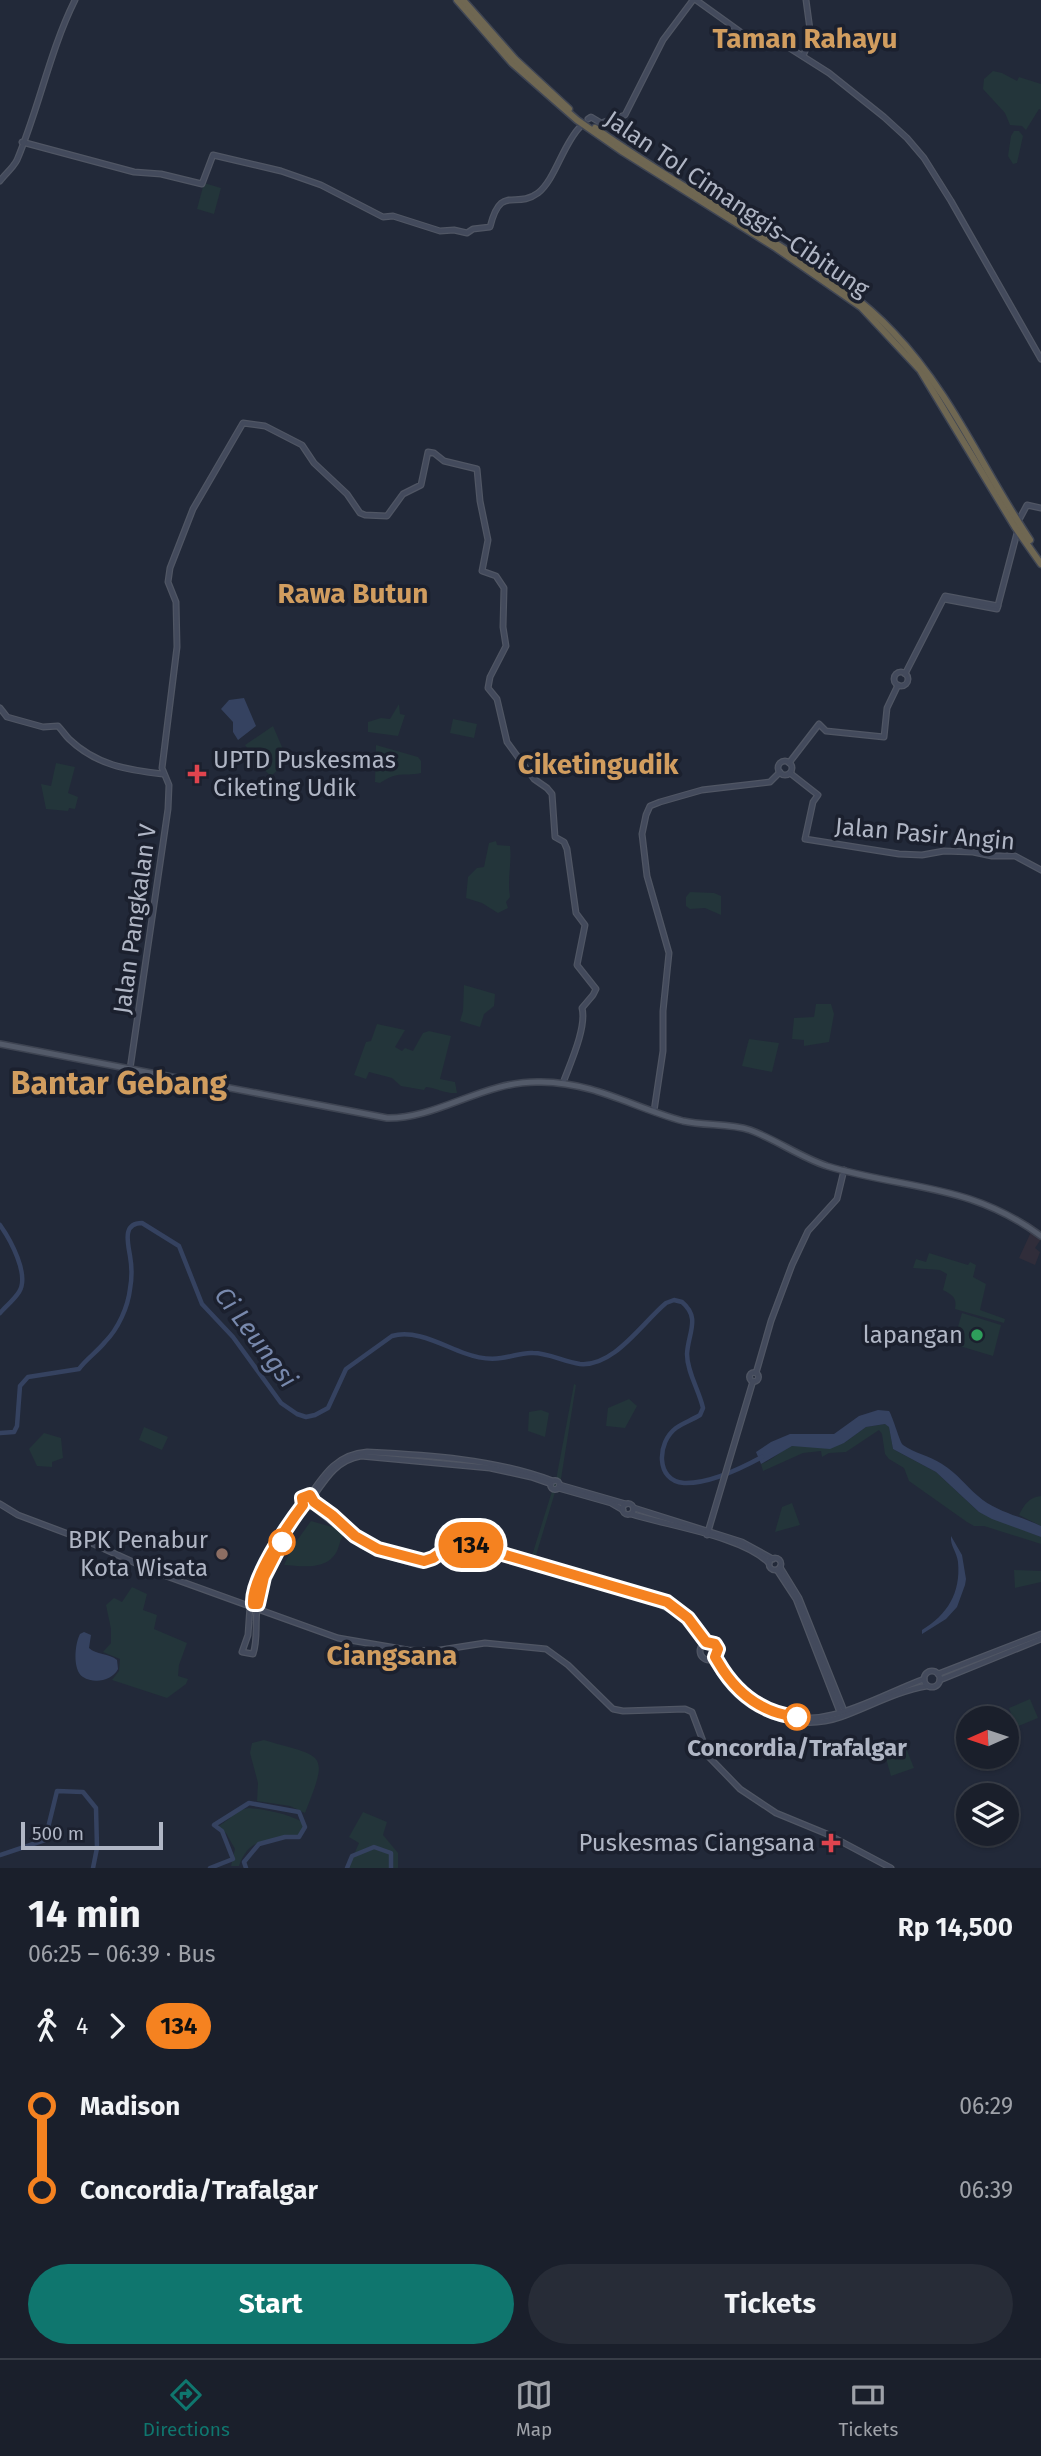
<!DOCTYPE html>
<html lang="en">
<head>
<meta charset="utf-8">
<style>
	body { margin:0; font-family:"Fira Sans",sans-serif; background:#272c37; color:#f1f3f6; height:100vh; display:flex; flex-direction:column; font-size:26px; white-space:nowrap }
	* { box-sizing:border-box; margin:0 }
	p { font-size:23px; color:#9fa2a9 }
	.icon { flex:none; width:38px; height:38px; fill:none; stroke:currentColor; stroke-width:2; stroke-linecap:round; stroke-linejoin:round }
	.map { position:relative; height:1868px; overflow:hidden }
	.side { display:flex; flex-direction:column; background:#1a1f2b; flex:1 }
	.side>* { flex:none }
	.badge { padding:0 14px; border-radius:23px; font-size:24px; line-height:46px }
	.needle { width:46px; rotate:267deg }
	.fabs { position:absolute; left:956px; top:1706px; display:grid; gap:14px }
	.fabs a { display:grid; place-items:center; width:63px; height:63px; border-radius:50%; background:#1a1f2b; box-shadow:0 2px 5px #0004,0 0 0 2px #383d47; font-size:35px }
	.scale { position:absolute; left:21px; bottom:18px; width:142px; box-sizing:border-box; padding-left:7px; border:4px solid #b0b6c5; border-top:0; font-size:19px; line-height:24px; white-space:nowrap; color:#b0b6c5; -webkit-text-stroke:5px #1b202e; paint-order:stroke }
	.map>.badge { position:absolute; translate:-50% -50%; box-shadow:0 0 0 4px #fff }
	.legs { display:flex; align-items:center; gap:10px; height:77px; padding:0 28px; font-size:23px }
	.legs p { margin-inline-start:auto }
	.head { display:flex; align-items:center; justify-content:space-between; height:119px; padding:0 28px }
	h1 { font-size:38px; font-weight:700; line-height:52px }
	.primary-button { display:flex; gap:14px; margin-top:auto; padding:14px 28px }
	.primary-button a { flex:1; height:80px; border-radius:42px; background:#0f766e; color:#fff; font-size:28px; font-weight:700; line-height:80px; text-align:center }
	.primary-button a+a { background:#272c37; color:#f1f3f6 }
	ul { padding:0 28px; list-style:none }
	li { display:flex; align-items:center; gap:24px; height:84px; font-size:26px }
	li i { display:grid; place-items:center; width:10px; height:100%; margin:0 9px; background:currentColor }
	li i::after { content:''; width:18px; height:18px; margin:-9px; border:5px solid; border-radius:50%; background:#1a1f2b }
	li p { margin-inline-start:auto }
	li:first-child i { background:linear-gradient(#0000 50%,currentColor 0) }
	li:last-child i { background:linear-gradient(currentColor 50%,#0000 0) }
	.menu { display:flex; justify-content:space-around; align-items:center; height:98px; border-top:2px solid #383d47; background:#1a1f2b; font-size:19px; color:#9fa2a9 }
	.menu a { display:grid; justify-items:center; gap:4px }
	.menu .active { color:#0f766e }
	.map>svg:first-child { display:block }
	.medical { fill:#302d3a }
	.green { fill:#23353a }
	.water { fill:#354260 }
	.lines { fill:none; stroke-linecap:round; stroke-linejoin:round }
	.river { stroke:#354260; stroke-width:4.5 }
	.secondary-casing { stroke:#505664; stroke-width:7 }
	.primary-casing { stroke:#3e4452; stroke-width:8 }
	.highway-casing { stroke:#404654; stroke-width:9 }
	.secondary { stroke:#434a5c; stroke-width:4.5 }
	.primary { stroke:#535a69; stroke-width:5 }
	.highway { stroke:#6f6752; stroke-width:6 }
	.line-1-casing { stroke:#fff; stroke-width:16 }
	.line-1 { stroke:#f58220; stroke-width:10 }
	.health-dot { fill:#e0444e; stroke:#1b202e; stroke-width:2.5 }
	.leisure-dot { fill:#2e9e5b; stroke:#1b202e; stroke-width:2.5 }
	.stop-1-dot { fill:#fff; stroke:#f58220; stroke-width:3.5 }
	.education-dot { fill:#8d6e63; stroke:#1b202e; stroke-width:2.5 }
	.labels { text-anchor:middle; stroke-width:7; stroke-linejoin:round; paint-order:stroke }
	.street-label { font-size:24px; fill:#b0b6c5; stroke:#1b202e }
	.poi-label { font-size:24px; fill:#b0b6c5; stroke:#1b202e; text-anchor:end }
	.stop-label { font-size:24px; font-weight:bold; fill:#b0b6c5; stroke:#1b202e }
	.water-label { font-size:26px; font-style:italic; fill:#7889ad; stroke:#1b202e }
	.quarter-label { font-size:28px; font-weight:bold; fill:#d19d5f; stroke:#1b202e }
	.district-label { font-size:32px; font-weight:bold; fill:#d19d5f; stroke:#1b202e }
</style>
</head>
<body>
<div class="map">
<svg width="1041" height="1868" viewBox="0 0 1041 1868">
	<rect width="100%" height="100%" fill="#222939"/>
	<polygon class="medical" points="1031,1232 1041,1239 1035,1248 1040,1252 1035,1265 1019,1258"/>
	<g class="green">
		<polygon points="993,71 1002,73 1017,81 1019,77 1041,84 1041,110 1039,109 1026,130 1022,126 1010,125 1005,113 983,89 984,79"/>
		<polygon points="1014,131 1019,131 1023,136 1017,163 1013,164 1008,156 1011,136"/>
		<polygon points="204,183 221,188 214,214 197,209"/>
		<polygon points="399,704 400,714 405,715 398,736 368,732 368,722 381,718 390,719"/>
		<polygon points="453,719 477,724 474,738 450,733"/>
		<polygon points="273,726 288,761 271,776 260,766 245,745"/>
		<path d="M376,745L418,757L421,761V773C402,777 400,770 380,783L375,782Z"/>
		<polygon points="56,763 75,767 68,793 78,797 75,809 69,808 68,811 46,809 41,784 51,786"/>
		<path d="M496,841L497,845L510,846C512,863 507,879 510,897L506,902L508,908L498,913L482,903L466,898L468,877L477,868L484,867L489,843Z"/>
		<polygon points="690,892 714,893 721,896 721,915 705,908 690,909 686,906 686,897"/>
		<polygon points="464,985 495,994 494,1006 484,1014 480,1027 460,1021 463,1011"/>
		<polygon points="816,1004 831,1004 834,1014 829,1042 804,1046 804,1040 792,1039 794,1018 814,1017"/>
		<path d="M377,1024L405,1030L395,1047L402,1051L405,1048L413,1051L423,1033L429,1031L451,1036L440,1079L455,1082L457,1093C446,1094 436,1088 426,1087L424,1090L401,1086L392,1078L369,1072L366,1079L354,1075L366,1042L371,1041Z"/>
		<polygon points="749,1039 779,1043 772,1072 742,1066"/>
		<path d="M929,1253L968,1265L970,1262L976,1265L973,1277L986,1284L980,1310L1005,1319L1004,1323L955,1309C957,1298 953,1295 943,1290L947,1274L940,1270L913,1268L916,1259L926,1262Z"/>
		<polygon points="962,1313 1001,1325 993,1356 953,1344"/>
		<path d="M574,1384L576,1385L560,1485L626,1504L623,1510L618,1506L556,1489L534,1562C567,1571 660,1591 682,1612C691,1620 698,1633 706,1642L702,1644L690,1626L668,1607L491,1554L453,1547C445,1551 438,1559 430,1562C413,1567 376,1551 361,1542L424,1562L453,1546L530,1562L553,1488L551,1484L510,1472L444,1463V1459L485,1464L556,1480Z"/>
		<polygon points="629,1399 637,1406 625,1428 606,1426 608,1408"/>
		<polygon points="541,1410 549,1413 545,1437 528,1431 529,1412"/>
		<path d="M885,1424L889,1426L893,1449L936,1472L979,1512L1041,1537V1544L984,1526H974L967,1522L909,1481L904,1468L889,1459L885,1454L882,1434L879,1430L846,1452L829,1453L822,1457L821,1451L803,1453L763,1471L761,1464C773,1460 780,1451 792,1446L844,1443L866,1427Z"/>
		<polygon points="144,1427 168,1437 162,1450 139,1440"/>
		<polygon points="44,1433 61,1438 63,1458 52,1462 52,1467 37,1466 29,1449"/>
		<path d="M1041,1496V1526L1019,1515C1024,1505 1029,1497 1041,1496Z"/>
		<polygon points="792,1503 800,1525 775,1532 782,1507"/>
		<path d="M311,1521L332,1527L335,1524L344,1535C339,1541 340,1545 337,1551C327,1571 301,1566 284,1565L293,1546Z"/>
		<polygon points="1014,1570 1041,1571 1041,1582 1015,1588"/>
		<polygon points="132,1587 147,1594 143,1610 157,1615 154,1629 187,1643 179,1665 178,1676 188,1679 186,1684 167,1698 112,1680 119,1671 120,1659 103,1652 111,1643 111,1629 106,1605 114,1598 122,1602"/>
		<polygon points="1030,1699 1038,1718 1016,1727 1009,1708"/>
		<path d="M264,1740C324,1758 330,1750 305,1813L290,1806L257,1801L258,1783L250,1753L252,1743Z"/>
		<polygon points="906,1748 914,1768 891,1776 885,1755"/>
		<path d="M249,1808C267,1810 284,1813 301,1821L304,1829L303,1834C276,1844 251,1831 239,1866H231L235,1849L226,1833L218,1831L219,1826L230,1818L235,1811Z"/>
		<polygon points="363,1812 387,1822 383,1835 398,1853 398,1868 348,1868 359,1843 349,1837"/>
	</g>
	<g class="water">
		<polygon points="244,698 256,726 238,740 233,732 233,722 221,709 229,700"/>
		<path d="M878,1410L889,1411C893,1417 900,1443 903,1445C914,1453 930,1456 942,1464C959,1475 964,1484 978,1496C996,1512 1020,1516 1041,1526V1537L992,1519L979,1512L936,1472L893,1449L889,1427L885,1424L866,1427L844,1443L830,1449L792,1446L761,1464L756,1452L771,1442L790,1434H834L859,1416Z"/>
		<path d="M951,1536L962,1555L966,1579L965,1585L957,1607L946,1619L922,1634V1630C947,1615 961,1593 958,1562C957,1552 950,1546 951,1536Z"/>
		<path d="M84,1632L91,1635L89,1648C96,1655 109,1653 117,1660L118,1669C112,1681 94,1684 83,1677C72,1670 75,1643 80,1634Z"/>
	</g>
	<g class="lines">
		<g class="river">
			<path d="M0,1225C10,1239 30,1275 19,1292C14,1300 6,1306 0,1313"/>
			<path d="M0,1433L14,1432L17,1426L20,1386L28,1377L79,1369C86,1359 97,1352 105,1342C118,1329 128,1307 130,1289C132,1278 132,1267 130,1256C128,1243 122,1223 142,1223L179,1246L202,1304L233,1337L281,1403L297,1414L306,1417L315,1415L328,1408L346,1369L392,1336C415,1329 442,1345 464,1353C475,1357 490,1360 501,1358C512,1357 522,1352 533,1353C549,1353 564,1362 580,1364C614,1367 642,1323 666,1303L674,1300L682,1302C701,1318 688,1333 687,1354C687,1372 699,1390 703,1408L700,1415C692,1420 683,1423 676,1428C657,1442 655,1481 684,1483C709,1484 740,1469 762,1457"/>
			<polyline points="0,1855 45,1840 57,1791 83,1792 96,1808 97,1848 93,1868"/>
			<polyline points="210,1868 233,1859 222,1831 214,1825 249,1803 299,1812 305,1827 299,1837 285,1837 259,1844 244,1862 246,1868"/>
			<polyline points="347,1868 352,1856 374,1847 391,1853 391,1868"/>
		</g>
		<g class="secondary-casing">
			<g id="secondary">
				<polyline points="696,0 742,33 788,47 829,73 884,117 907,138 924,158 951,201 1041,359"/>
				<polyline points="803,56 811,37 806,0"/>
				<polyline points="588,119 591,117 601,123 625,115 663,40 693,0"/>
				<path d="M22,142L134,172L161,174L202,184L213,155L281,171L321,185L383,217L393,216L440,231L454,230L467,233L473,229L490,227C501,183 515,210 538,193C555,180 563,144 580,127"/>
				<path d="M0,181C5,174 13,168 17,160C39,108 50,50 75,0"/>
				<polyline points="1020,518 1027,505 1041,508"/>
				<polyline points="944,599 997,609 1017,533"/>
				<circle cx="901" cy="679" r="7"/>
				<polyline points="905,674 945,596 998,606"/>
				<path d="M0,708L7,717L43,727L58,726C62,730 65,735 69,739C96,765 127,770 163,774"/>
				<circle cx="785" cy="768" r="7"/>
				<polyline points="789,763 819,724 826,731 884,737 887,708 898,685"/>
				<polyline points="790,773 818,795 813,802 805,839 899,854 922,855 944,851 973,852 992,856 1015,856 1041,870"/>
				<path d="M130,1069L168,809L169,785L162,768L177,647L176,602L168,582L170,568L193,509L243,423L265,426L302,445L314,463L347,494L360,513L365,515L387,516L403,494L421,485L428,452L434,453L444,461L477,469L480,501L488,540L482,571L496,576L504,588L503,627L506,646L490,677L488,688L497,699L507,742L534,779L547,788L552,794L555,837L564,842L567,849L576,913L585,925L577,965L596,989L593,995L582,1008C587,1027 570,1064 563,1083"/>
				<polyline points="654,1111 663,1051 663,1011 669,953 647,876 642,834 646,815 650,806 660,802 702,790 770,782 780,772"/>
				<circle cx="754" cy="1377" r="4.5"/>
				<polyline points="756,1373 771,1321 792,1265 808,1231 837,1199 844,1170"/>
				<circle cx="555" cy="1485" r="4.5"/>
				<polyline points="560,1485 626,1504"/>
				<polyline points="558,1488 611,1503 623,1510"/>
				<circle cx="308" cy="1501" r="6"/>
				<path d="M310,1495C325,1473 338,1454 367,1452C428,1455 495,1459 553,1481"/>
				<path d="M313,1497C326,1478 337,1460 361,1456L490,1468L531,1477L551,1484"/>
				<polyline points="314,1502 333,1515 358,1539 372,1546 415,1560 429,1560 452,1545 475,1546 667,1602 688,1618 706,1642"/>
				<circle cx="628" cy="1509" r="5.5"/>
				<polyline points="0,1504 18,1515 87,1541 155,1572 338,1638 408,1650 434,1651 485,1643 546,1649 568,1665 613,1709 623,1711 685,1709 692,1712 709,1757 740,1789 776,1813 827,1834 891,1868"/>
				<path d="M303,1505L275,1547L258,1582L250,1606L248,1635L242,1652L253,1654C258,1640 255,1625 257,1610C262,1572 281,1536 306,1507"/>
				<polyline points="312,1506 361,1545 378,1553 419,1565 433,1563 451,1550 471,1549 657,1603 679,1614 702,1644"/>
				<polyline points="634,1508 742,1542 773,1559"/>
				<path d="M631,1514C669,1526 742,1536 769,1563"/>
				<polyline points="707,1535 753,1381"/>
				<circle cx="775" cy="1564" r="6"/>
				<polyline points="780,1567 799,1598 843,1708"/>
				<polyline points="777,1570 796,1599 839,1710"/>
				<circle cx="709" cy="1651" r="9"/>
				<path d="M715,1657C737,1700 783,1728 832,1715C864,1707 894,1690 924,1679"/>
				<path d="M711,1660C718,1670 724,1681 733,1690C760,1719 804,1730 841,1717C869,1707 897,1691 927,1686"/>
				<circle cx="932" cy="1679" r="8"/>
				<polyline points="938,1674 1041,1634"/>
				<polyline points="940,1680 1041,1639"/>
			</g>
		</g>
		<g class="primary-casing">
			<path id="primary" d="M0,1044L387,1118C438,1119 484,1080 541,1082C597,1083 631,1107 683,1121C705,1126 729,1123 750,1130C777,1140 800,1157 827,1166C907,1190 969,1183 1041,1236"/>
		</g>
		<g class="highway-casing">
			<g id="highway">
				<polyline points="457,0 512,63 577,120 623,152 776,248 861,307 920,370 1015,527 1041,564"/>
				<polyline points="463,0 515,59 569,109"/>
				<path d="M595,128C658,173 727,211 792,254C828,277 863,300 893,332C951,392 984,472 1030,540"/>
			</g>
		</g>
		<use href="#secondary" class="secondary"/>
		<use href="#primary" class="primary"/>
		<use href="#highway" class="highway"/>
	</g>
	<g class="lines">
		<g class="line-1-casing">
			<path id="line-1" d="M282,1542L264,1577L258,1604H253C251,1579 287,1526 303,1505L302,1498L310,1495L314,1502L332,1515L355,1536L378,1549L424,1561L433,1558L452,1545L475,1546L667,1602L688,1618L706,1642L715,1644L718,1649L715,1657L718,1662C736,1693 762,1713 797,1717"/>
		</g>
		<use href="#line-1" class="line-1"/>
	</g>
	<g class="health-dot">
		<path d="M193.5 763.5h7v7h7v7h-7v7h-7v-7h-7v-7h7z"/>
		<path d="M827.5 1832.5h7v7h7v7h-7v7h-7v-7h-7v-7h7z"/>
	</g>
	<circle class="leisure-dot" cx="977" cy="1335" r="7"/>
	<g class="stop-1-dot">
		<circle cx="282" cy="1542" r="12"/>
		<circle cx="797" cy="1717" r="12"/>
	</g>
	<circle class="education-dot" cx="222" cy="1554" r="7"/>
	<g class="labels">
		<g class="street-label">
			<text transform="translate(737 204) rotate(34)" y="8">Jalan Tol Cimanggis–Cibitung</text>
			<text transform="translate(925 834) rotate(5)" y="8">Jalan Pasir Angin</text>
			<text transform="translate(135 919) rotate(-82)" y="8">Jalan Pangkalan V</text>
		</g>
		<g class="poi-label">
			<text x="213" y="768" text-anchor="start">UPTD Puskesmas<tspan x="213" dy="28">Ciketing Udik</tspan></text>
			<text x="963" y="1343">lapangan</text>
			<text x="208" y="1548">BPK Penabur<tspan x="208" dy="28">Kota Wisata</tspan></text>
			<text x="815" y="1851">Puskesmas Ciangsana</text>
		</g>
		<g class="stop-label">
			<text x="797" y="1756">Concordia/Trafalgar</text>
		</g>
		<g class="water-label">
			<text transform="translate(256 1337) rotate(53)" y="9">Ci Leungsi</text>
		</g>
		<g class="quarter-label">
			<text x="805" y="48">Taman Rahayu</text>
			<text x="353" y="603">Rawa Butun</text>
			<text x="598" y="774">Ciketingudik</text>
			<text x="392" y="1665">Ciangsana</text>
		</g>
		<g class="district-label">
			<text x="119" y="1094">Bantar Gebang</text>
		</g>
	</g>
</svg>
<div class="fabs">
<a><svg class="needle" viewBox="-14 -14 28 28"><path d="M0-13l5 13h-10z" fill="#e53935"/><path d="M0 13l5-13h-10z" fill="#9fa2a9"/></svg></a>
<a><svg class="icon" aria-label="layers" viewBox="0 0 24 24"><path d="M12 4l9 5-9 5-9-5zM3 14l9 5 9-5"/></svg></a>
</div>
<div class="scale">500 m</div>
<b class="badge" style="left:471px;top:1545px;background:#f58220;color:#111">134</b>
</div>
<section class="side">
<div class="head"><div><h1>14 min</h1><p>06:25 – 06:39 · Bus</p></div><b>Rp 14,500</b></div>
<div class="legs"><svg class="icon" aria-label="walk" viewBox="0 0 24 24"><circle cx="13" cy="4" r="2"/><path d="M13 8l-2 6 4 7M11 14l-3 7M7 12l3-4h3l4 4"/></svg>4<svg class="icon" aria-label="forward" viewBox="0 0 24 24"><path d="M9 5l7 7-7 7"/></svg><b class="badge" style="background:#f58220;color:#111">134</b></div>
<ul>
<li><i style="color:#f58220"></i><b>Madison</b><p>06:29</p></li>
<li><i style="color:#f58220"></i><b>Concordia/Trafalgar</b><p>06:39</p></li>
</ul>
<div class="primary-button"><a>Start</a><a>Tickets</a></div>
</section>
<nav class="menu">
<a class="active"><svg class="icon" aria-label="directions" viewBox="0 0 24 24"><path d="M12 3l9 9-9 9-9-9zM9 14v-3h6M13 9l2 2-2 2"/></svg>Directions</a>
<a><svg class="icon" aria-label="map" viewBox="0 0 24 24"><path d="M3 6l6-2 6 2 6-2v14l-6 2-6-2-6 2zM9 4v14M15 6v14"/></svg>Map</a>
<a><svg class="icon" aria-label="tickets" viewBox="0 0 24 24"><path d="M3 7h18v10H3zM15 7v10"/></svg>Tickets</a>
</nav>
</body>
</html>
